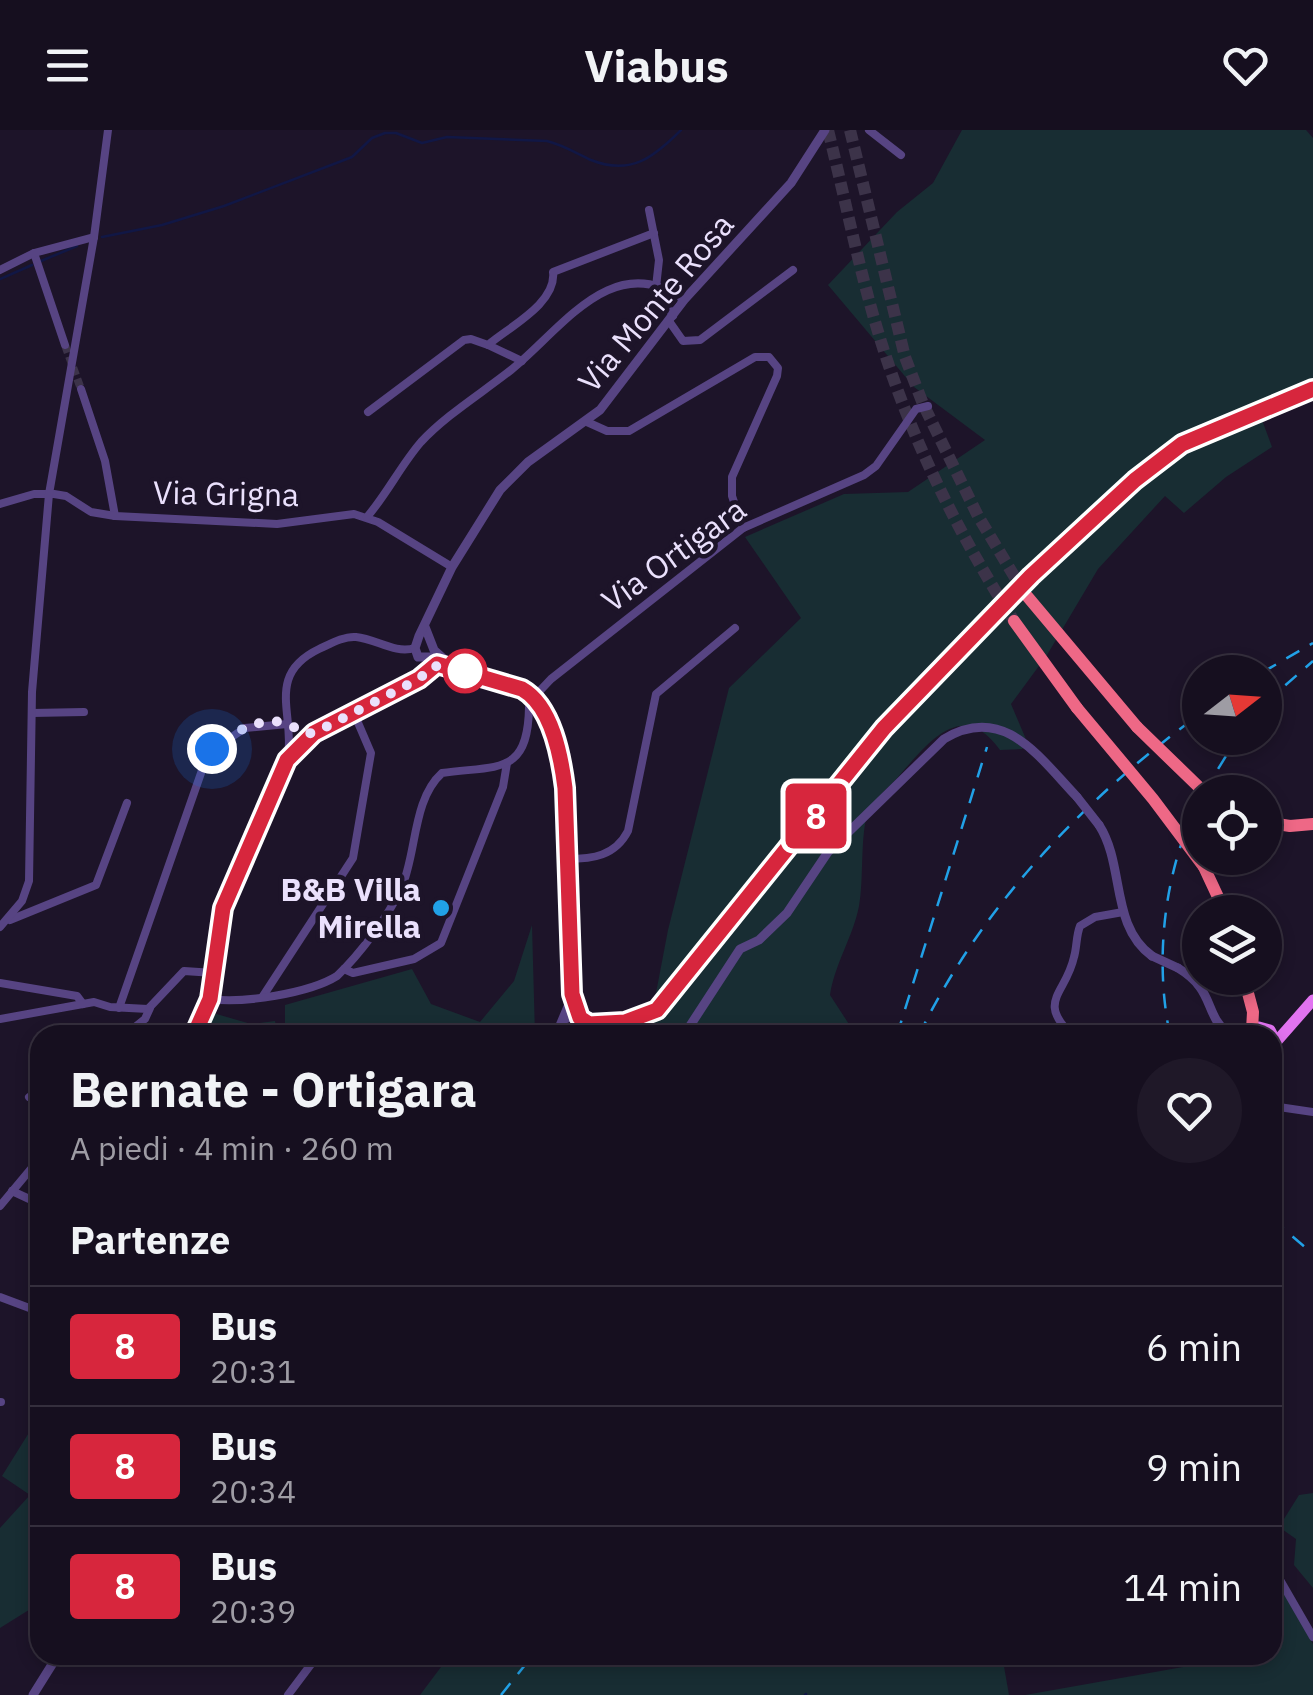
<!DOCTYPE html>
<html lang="it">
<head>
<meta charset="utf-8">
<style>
	body { margin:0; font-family:"IBM Plex Sans",sans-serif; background:#1f1828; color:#f1f3f6; height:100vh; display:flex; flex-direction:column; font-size:38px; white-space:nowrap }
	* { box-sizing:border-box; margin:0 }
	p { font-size:32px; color:#9e9ca4 }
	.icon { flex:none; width:55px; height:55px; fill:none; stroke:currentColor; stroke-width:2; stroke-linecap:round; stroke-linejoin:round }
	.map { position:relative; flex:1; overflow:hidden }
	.drawer { position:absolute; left:30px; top:895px; width:1252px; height:640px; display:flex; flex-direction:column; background:#160f1f; border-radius:30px; box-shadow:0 5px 15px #0003,0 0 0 2px #352f3d }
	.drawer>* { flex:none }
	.badge { padding:0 20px; border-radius:8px; font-size:35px; line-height:65px }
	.needle { width:65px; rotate:73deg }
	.controls { position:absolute; left:1182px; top:525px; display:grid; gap:20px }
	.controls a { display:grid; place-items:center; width:100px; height:100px; border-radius:50%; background:#160f1f; box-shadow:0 5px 15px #0003,0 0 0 2px #352f3d; font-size:50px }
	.you { position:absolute; width:50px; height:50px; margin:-25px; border:8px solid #fff; border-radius:50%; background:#1a73e8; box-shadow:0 0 0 15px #1a73e833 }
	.map>.badge { position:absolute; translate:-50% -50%; box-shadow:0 0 0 5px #fff }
	h2 { padding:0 40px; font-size:38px; line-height:90px }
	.round { display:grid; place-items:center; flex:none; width:105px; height:105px; border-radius:52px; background:#1f1828 }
	.overview { display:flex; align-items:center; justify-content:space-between; height:170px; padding:0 40px }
	h1 { font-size:48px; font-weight:700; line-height:75px }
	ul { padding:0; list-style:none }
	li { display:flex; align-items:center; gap:30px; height:120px; padding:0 40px; border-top:2px solid #352f3d }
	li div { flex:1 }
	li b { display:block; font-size:38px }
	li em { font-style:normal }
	li .badge { min-width:110px; font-weight:700; text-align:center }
	header { display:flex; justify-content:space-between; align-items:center; height:130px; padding:0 40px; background:#160f1f; font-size:45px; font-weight:700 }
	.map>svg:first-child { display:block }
	.green { fill:#182d33 }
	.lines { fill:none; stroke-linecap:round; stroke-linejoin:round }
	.stream { stroke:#111745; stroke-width:2.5 }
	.minor-tunnel { stroke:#3c3349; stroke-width:8; stroke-dasharray:8 4; stroke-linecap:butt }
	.motorway-tunnel { stroke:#3c3349; stroke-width:12; stroke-dasharray:12 6; stroke-linecap:butt }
	.minor { stroke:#574483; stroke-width:8 }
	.tertiary { stroke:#574483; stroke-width:9 }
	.primary { stroke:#e173f0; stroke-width:11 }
	.motorway { stroke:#ee6886; stroke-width:12 }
	.rail { stroke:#21a1e7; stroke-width:2.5; stroke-dasharray:15 12; stroke-linecap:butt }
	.tertiary-bridge { stroke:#574483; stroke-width:9 }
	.motorway-bridge { stroke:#ee6886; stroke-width:12 }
	.line-casing { stroke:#fff; stroke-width:22 }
	.line { stroke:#d7263d; stroke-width:15 }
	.walk { stroke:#eae0fc; stroke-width:10; stroke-dasharray:0 18 }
	.stop-dot { fill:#fff; stroke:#d7263d; stroke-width:5 }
	.poi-dot { fill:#21a1e7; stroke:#1d1429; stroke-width:4 }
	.labels { text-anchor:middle; stroke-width:9; stroke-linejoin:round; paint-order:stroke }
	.street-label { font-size:32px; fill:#eae0fc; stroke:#1d1429 }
	.poi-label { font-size:32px; font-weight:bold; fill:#eae0fc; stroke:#1d1429; text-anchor:end }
</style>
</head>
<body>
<header><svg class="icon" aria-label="menu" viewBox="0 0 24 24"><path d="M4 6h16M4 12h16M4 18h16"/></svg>Viabus<svg class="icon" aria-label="heart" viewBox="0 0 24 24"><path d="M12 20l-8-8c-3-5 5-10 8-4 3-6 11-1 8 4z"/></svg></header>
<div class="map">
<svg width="1313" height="1565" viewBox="0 0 1313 1565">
	<rect width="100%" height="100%" fill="#1d1429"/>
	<g class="green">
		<path d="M962,0H1306L1313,8V254L1258,279L1272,317L1226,347L1184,383L1165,366L1098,439L1047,525L1011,574L1028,614L1022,619L1000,620C962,566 927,614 898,647C889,657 872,671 868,683C860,703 864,751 859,776C853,807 835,833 830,865L856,905H648L668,800L729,558L801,488L745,407L844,364L908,362L985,310L914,257L828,155L897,82L933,53Z"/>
		<polygon points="532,795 535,905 285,905 285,875 412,839 431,874 480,892 514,851"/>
		<polygon points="213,883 251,894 275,891 278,905 213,905 208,903"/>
		<polygon points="40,1285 40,1473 0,1498 0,1398 30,1365 2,1346"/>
		<polygon points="1313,1363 1313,1458 1294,1435 1296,1409 1279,1397 1299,1365"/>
		<polygon points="1273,1443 1313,1514 1313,1565 1025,1565 1183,1537 1202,1525 1272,1525"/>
		<polygon points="450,1525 1002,1525 1009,1565 420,1565"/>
	</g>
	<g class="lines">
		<g class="stream">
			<path d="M102,107L162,95L224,76L352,27L372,8L385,3H396L422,13L447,7L547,11C563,15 576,23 591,30C631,46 654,27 681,0"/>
			<polyline points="41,131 77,116"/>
			<polyline points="0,149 32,135"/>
			<polyline points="805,1565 806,1564"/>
		</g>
		<polyline class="minor-tunnel" points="65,215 81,259"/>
		<g class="motorway-tunnel">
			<path d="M828,0C847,76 862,156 887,230C918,323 962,409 1014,491"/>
			<polyline points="850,0 905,227 923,274 978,386 1025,464"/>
		</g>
		<g class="minor">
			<polyline points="869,0 901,25"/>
			<polyline points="649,80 659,130 656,157"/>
			<polyline points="34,123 65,215"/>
			<polyline points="0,140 34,123 94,107"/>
			<polyline points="656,157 673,186"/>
			<polyline points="669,191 683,211 700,210 793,140"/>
			<polyline points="488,215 522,231"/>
			<polyline points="81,259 105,331 115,386"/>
			<path d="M368,282L464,210L471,209L488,215C509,197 557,173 553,142L654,103"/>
			<polyline points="587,292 607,301 629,301 755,227 769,227 778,238 777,246 732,347 732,366 743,398"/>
			<polyline points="0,374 34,364 54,364 66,366 91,382 115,386 277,394 354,384 378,392 452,437"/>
			<path d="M367,387C387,364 401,335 421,312C446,285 482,263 511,240C561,200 613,118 684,170"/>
			<polyline points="531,575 534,567 551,549 743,398 864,345 876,336 916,279 928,276"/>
			<polyline points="32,583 84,582"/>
			<path d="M288,628C295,584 265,545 319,519C330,514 344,506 356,507C377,509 394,524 415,518"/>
			<path d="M567,729C593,729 615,726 628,701L656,564L735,498"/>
			<polyline points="10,790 96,755 127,673"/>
			<polyline points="0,797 22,771 29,751 32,562 49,364 94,107 108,0"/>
			<polyline points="344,839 353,843 414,829 441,813 503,657 507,633"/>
			<polyline points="0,853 77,866 83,874"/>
			<polyline points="263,866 353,728 371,623 353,581"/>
			<path d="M210,869C242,874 310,863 337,846C360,824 387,788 401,759C417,724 412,670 442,643C498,635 528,646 529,577L533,573"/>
			<polyline points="119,878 208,623 245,598 287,594"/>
			<polyline points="0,889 94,872 110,877 148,879 184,841 214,843"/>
			<polyline points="125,905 145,889 150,878"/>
			<polyline points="194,905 210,869 223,778 287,630 314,603 419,549 437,534"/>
			<polyline points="335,905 345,905"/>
			<path d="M1072,905C1036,871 1066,864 1074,827C1077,817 1076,806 1080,796L1095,787L1123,782"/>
			<polyline points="29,967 40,960"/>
			<polyline points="1272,976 1313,982"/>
			<polyline points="12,1061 40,1074"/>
			<polyline points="0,1076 40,1028"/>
			<polyline points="0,1167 40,1182"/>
			<polyline points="0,1272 1,1272"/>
			<polyline points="1272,1436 1313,1507"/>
			<polyline points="288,1565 318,1525"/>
		</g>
		<g class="tertiary">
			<polyline points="425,497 434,520 452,536"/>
			<path d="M1099,695C1125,735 1110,796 1152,826"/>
			<path d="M1178,838C1216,861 1203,883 1229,905"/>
			<path d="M580,887L573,864L565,658C561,626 552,576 522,559L437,534L430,527H418L415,518L419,506L452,437L500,360L528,332L600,280L684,170L791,53L825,0"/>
			<polyline points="565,889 573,886 585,890 591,905 645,886 663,875 884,598 1031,446 1135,350 1183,314 1313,259"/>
			<polyline points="556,905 572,867"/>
			<path d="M684,905L740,819L759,810L787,783L828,722L944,609C1004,573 1039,627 1077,667"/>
			<polyline points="33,1565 58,1525"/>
		</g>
		<g class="primary">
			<polyline points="1247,905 1259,897 1270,900 1276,912 1272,922"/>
			<polyline points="1276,912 1313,870"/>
		</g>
		<g class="motorway">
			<polyline points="1027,466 1137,597"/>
			<polyline points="1014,491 1077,578"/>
			<polyline points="1265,692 1290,696 1313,694"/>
			<polyline points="1204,737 1225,782"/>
			<polyline points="1244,848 1253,882 1252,900"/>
		</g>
		<g class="rail">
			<polyline points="1263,542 1313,513"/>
			<polyline points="1265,573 1313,531"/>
			<polyline points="1204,662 1237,608"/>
			<polyline points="897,905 987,617"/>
			<path d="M919,905C982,775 1084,669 1200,584"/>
			<path d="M1170,905C1154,830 1164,738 1200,670"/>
			<polyline points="1272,1089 1313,1124"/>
			<polyline points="501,1565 533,1525"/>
		</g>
		<g class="tertiary-bridge">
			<polyline points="1077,667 1099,695"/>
			<polyline points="1152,826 1178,838"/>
		</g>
		<g class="motorway-bridge">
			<polyline points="1077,578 1153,669 1204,737"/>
			<polyline points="1137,597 1204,662"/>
		</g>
	</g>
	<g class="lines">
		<g class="line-casing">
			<path id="line" d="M194,905L210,869L223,778L287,630L314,603L419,549L437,534L522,559C552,576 561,626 565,658L572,864L580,888L589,894L625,892L657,880L884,598L1031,446L1135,350L1182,314L1313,259"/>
		</g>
		<use href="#line" class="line"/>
		<path class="walk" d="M212,619C231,603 265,583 290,595C300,600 301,604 314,603L419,549L433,536L452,537L468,542L465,541"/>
	</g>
	<circle class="stop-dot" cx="465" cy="541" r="20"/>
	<circle class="poi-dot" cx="441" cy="778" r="10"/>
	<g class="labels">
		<g class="street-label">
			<text transform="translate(656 173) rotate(-50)" y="11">Via Monte Rosa</text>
			<text transform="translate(226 364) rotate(1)" y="11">Via Grigna</text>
			<text transform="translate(674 425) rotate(-36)" y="11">Via Ortigara</text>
		</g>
		<g class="poi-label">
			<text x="421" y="771">B&amp;B Villa<tspan x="421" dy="37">Mirella</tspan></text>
		</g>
	</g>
</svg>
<div class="controls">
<a><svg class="needle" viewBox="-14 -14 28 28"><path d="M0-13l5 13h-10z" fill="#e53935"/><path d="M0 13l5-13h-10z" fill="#9e9ca4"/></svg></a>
<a><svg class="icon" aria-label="locate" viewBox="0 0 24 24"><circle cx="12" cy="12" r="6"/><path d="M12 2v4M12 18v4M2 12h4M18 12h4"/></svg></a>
<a><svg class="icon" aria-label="layers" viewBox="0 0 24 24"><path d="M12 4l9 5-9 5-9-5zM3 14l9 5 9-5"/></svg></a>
</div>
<div class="you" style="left:212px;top:619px"></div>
<b class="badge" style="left:816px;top:686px;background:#d7263d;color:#fff">8</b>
<section class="drawer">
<div class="overview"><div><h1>Bernate - Ortigara</h1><p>A piedi · 4 min · 260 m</p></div><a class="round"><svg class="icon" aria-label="heart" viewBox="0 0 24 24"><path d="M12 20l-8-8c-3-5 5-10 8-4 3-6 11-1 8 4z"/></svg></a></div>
<h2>Partenze</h2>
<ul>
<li><span class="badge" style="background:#d7263d;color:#fff">8</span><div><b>Bus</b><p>20:31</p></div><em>6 min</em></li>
<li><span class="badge" style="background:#d7263d;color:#fff">8</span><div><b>Bus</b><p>20:34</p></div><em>9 min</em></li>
<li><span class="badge" style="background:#d7263d;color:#fff">8</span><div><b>Bus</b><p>20:39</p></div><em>14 min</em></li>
</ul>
</section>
</div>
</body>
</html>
